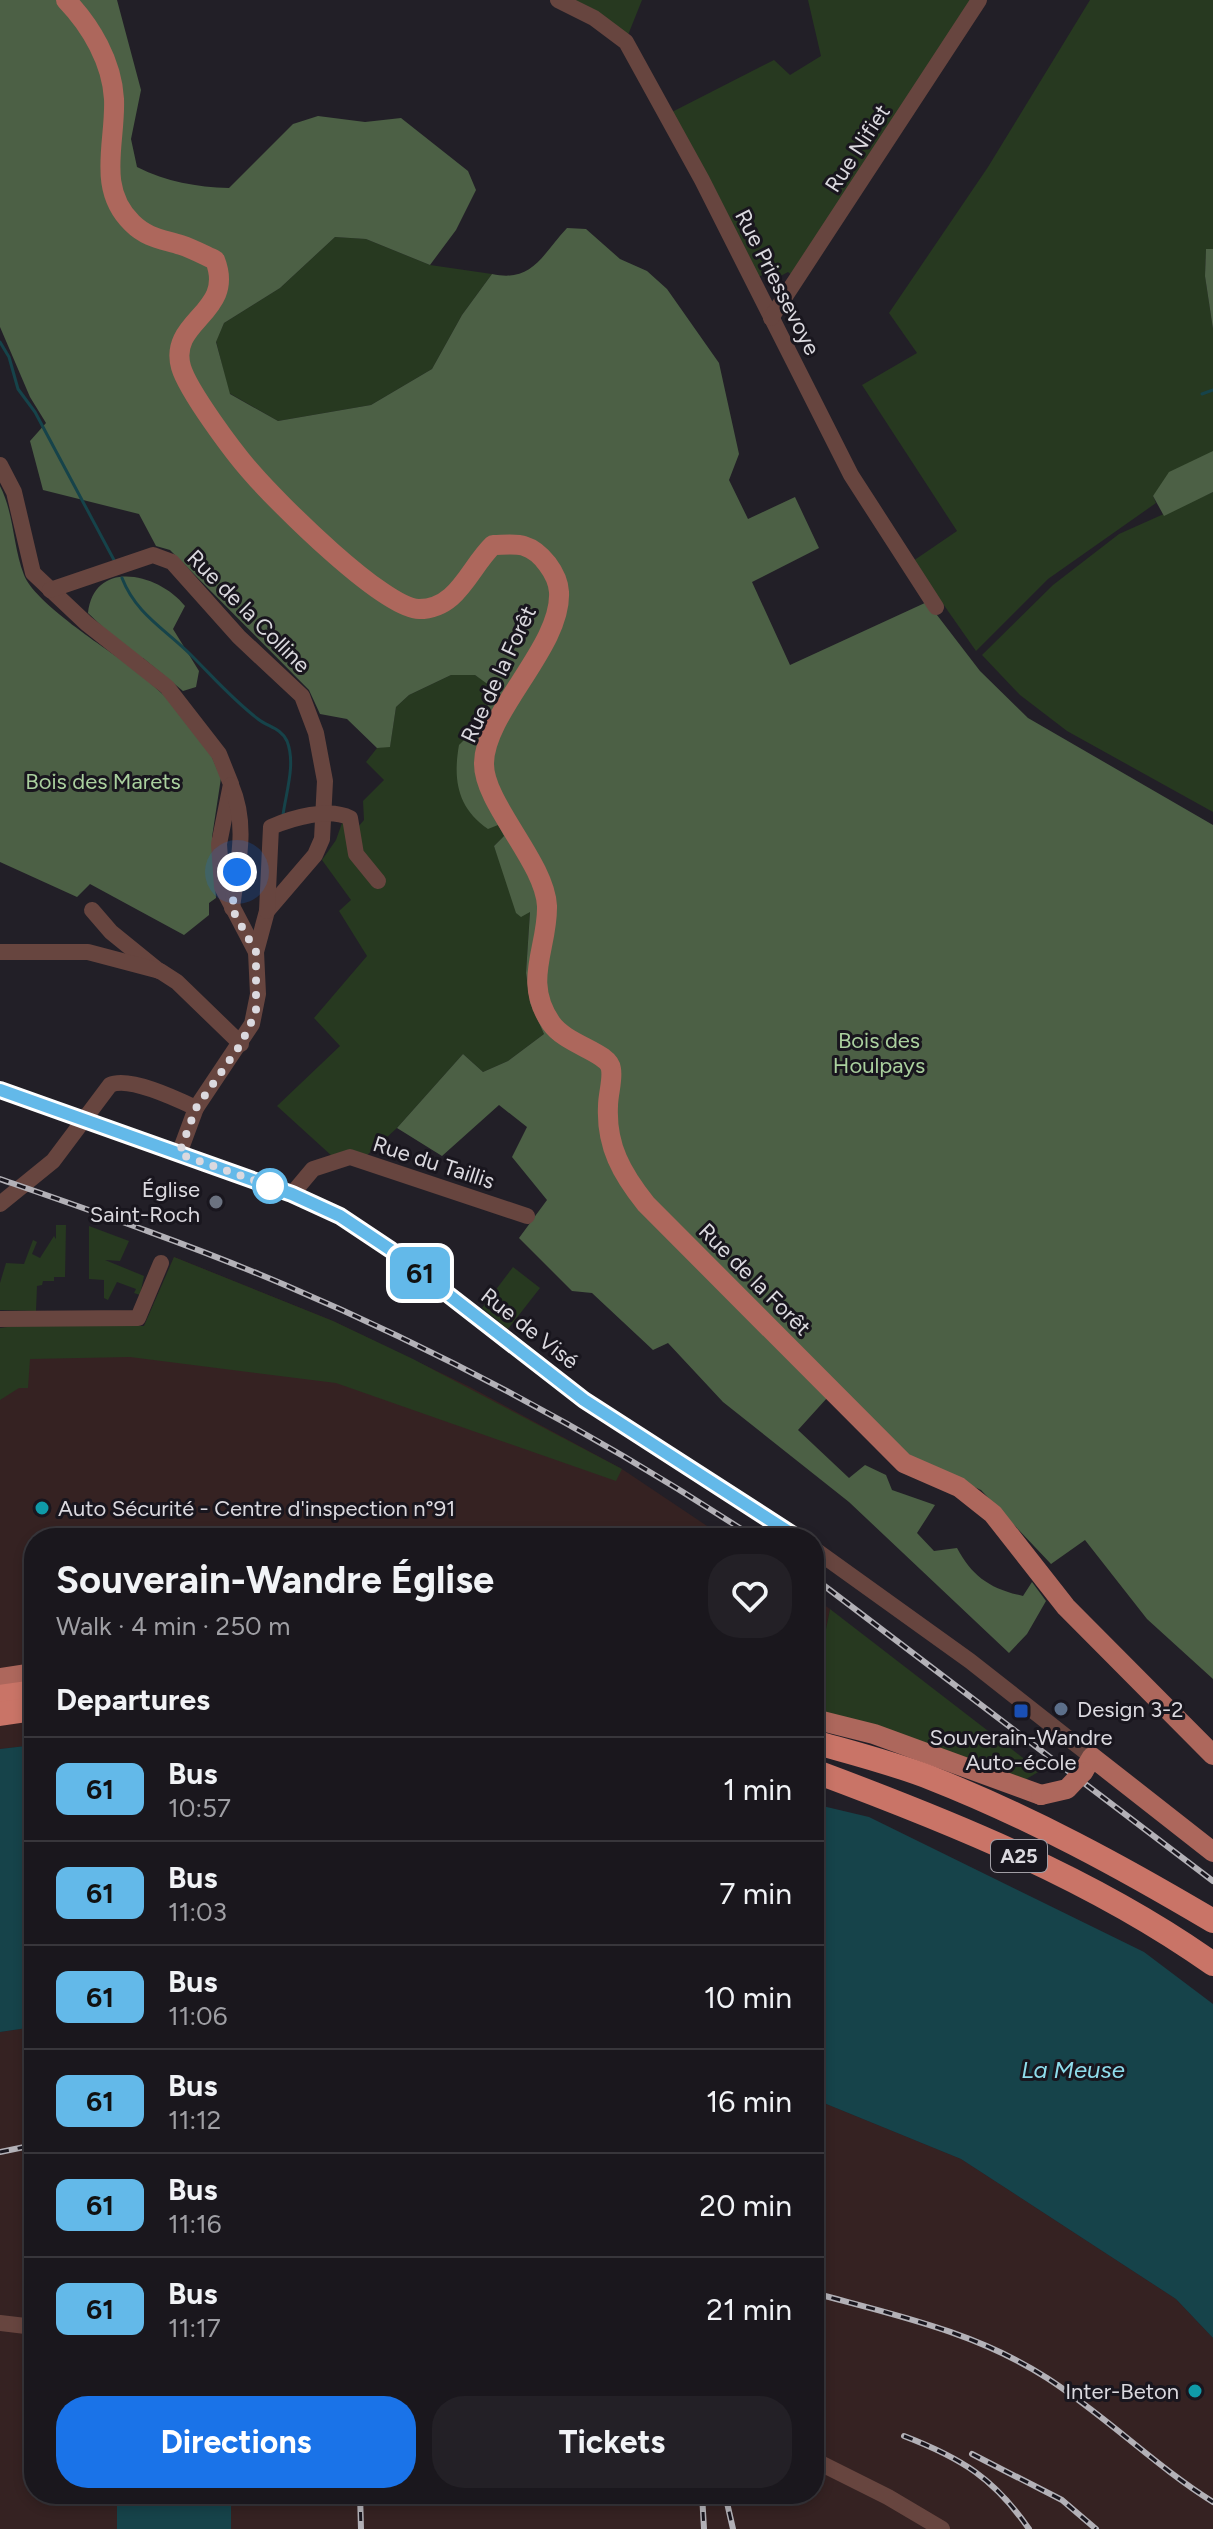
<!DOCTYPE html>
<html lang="en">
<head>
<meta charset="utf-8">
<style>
	body { margin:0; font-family:Figtree,sans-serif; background:#232026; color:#f1f3f6; height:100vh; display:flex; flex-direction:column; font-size:30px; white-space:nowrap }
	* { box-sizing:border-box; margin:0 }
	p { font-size:26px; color:#9f9fa4 }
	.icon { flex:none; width:44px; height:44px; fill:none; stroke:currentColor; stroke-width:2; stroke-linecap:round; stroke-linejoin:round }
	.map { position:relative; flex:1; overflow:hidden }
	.side { position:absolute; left:24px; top:1528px; width:800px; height:976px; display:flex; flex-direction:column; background:#1a171d; border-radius:32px; box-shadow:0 4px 12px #0003,0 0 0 2px #38363b }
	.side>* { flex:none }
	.badge { padding:0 16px; border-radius:12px; font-size:28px; line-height:52px }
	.you { position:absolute; width:40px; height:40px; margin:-20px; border:6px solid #fff; border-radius:50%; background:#1a73e8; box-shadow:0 0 0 12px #1a73e833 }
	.map>.badge { position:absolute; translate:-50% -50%; box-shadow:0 0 0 4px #fff }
	h2 { padding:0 32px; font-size:30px; line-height:72px }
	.round { display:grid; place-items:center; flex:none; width:84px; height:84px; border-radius:32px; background:#232026 }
	.head { display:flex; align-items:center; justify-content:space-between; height:136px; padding:0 32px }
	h1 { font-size:38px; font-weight:700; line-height:60px }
	.primary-button { display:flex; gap:16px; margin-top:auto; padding:16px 32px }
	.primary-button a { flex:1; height:92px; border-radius:32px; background:#1a73e8; color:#fff; font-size:32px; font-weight:700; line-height:92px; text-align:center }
	.primary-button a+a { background:#232026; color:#f1f3f6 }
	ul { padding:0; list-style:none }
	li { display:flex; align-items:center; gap:24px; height:104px; padding:0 32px; border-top:2px solid #38363b }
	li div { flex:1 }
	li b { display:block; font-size:30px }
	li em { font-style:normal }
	li .badge { min-width:88px; font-weight:700; text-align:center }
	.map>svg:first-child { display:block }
	.industrial { fill:#352222 }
	.green { fill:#273920 }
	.forest { fill:#4c6045 }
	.water { fill:#16434a }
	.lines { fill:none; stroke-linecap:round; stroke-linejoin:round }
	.stream { stroke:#16434a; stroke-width:3 }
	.minor { stroke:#67453f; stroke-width:16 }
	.major { stroke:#ad675c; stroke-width:20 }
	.highway { stroke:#c97467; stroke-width:24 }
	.rail-casing { stroke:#b3b1b7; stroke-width:6 }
	.rail { stroke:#19161e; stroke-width:3; stroke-dasharray:9; stroke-linecap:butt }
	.major-bridge { stroke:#ad675c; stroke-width:20 }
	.line-casing { stroke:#fff; stroke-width:18 }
	.line { stroke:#63b9e9; stroke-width:12 }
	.walk { stroke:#dbd9df; stroke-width:8; stroke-dasharray:0 14.4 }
	.stop-dot { fill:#fff; stroke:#63b9e9; stroke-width:4 }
	.worship-dot { fill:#6b7280; stroke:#19161e; stroke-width:3 }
	.culture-dot { fill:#0f9aa8; stroke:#19161e; stroke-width:3 }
	.service-dot { fill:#5c6f8a; stroke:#19161e; stroke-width:3 }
	.transit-dot { fill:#1a4fb4; stroke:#19161e; stroke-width:3 }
	.labels { text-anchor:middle; stroke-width:6; stroke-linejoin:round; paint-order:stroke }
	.shield { fill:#19161e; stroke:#a19ea5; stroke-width:2 }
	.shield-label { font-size:20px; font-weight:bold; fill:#dbd9df }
	.street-label { font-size:22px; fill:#dbd9df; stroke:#19161e }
	.park-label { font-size:22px; fill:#aad09e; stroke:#19161e }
	.poi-label { font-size:22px; fill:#dbd9df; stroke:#19161e; text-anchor:end }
	.water-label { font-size:24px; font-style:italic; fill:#8edceb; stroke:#19161e }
</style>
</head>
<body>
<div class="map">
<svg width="1213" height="2529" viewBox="0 0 1213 2529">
	<rect width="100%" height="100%" fill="#221f27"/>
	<g class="industrial">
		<polygon points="174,1257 333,1321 470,1387 622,1469 725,1538 34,1538 34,1665 0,1669 0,1328 38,1323 144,1326"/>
		<polygon points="814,1598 830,1609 814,1689"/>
		<polygon points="34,1720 34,1745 0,1749 0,1726"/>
		<polygon points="34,2027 34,2494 117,2494 117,2529 0,2529 0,2032"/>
		<polygon points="814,2099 961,2159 1176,2299 1213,2338 1213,2529 231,2529 231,2494 814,2494"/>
	</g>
	<g class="green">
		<polygon points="572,0 642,0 628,35"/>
		<polygon points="808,0 973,0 794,277 788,272 777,278 773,270 756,278 670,113 774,60 790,75 821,56"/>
		<polygon points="1090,0 1213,0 1213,249 1206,249 1205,276 1213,329 1213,454 1153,496 1156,503 1048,579 976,651 913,561 957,531 862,385 917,353 889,313 988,167"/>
		<polygon points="335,237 366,239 430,265 492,274 462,315 432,369 371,405 278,421 229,393 216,341 224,323 280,288"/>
		<polygon points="1213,492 1213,812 1067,731 1020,695 982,655 1053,585 1119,534"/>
		<polygon points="451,675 475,675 494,687 476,732 498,825 504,836 494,846 506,877 530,911 526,973 530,1003 544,1034 508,1061 483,1072 463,1054 397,1128 365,1157 333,1157 277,1106 340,1046 314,1018 367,956 339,911 351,900 322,860 336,840 342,823 358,827 364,820 363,801 384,780 366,762 377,748 390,746 396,707 409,695"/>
		<polygon points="56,1225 66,1225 65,1277 54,1277 54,1281 43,1281 42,1285 37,1286 36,1311 0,1310 0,1283 6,1263 24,1264 33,1240 37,1242 32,1254 40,1258 54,1236 56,1239"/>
		<polygon points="89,1226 129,1241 120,1261 105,1260 144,1276 140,1295 134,1293 136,1289 117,1282 108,1300 104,1298 104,1280 89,1279"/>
		<polygon points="174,1257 333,1321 413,1359 622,1469 616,1481 336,1383 130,1357 30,1359 28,1388 19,1388 0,1400 0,1328 38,1323 144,1326"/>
		<polygon points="513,1267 540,1288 508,1329 482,1308"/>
		<polygon points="830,1609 1040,1771 1023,1781 814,1711 814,1689"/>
	</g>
	<g class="forest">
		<path d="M0,0H117L141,90L131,139L137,167C167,182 196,187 229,188L293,124L318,116L365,122L401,118L468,171L476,190L456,230L430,265L366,239L335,237L280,288L224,323L216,342L230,394L278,421L371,405L432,369L462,315L492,274C532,283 542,255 567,228L586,229L620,259L647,271L667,289L719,363L739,454L729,480L748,519L795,497L819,548L752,582L790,665L927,602L980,671L1028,718L1213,825V1679L1147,1619L1085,1540L1051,1564L981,1490L906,1456L837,1387L798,1430L849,1478L865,1465L886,1475L892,1490L935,1505L917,1533L934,1551L957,1548C972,1576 990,1589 1023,1596L1032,1582L1046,1601L1027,1634L1009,1653L849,1502L723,1402L668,1343L653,1350L592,1293L572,1291L519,1238L547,1200L512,1157L527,1127L499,1105L442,1156L397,1128L463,1054L483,1072L508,1061L544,1034L530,1003L526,973L530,912L521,917L516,913L494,846L504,836L498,825L488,829C457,808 453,779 459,745L483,721L493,688L475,675H451L409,695L396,707L390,747L377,748L347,719L320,714L309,690L170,550L156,546L139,514L43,490L30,441L46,423L30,397L0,327Z"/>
		<polygon points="1206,249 1213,249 1213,329 1205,276"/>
		<polygon points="1213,451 1213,492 1164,516 1153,496 1169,472"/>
		<path d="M0,486C14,513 13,547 24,575C34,602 106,649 132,667L107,631L88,613C94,558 159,573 185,606L173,629L199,671L196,687L183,691L143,658L136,670L169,700L211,755L221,778L212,837L216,898L209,903V915L184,935L90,884L77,897L0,862Z"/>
	</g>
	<g class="water">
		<polygon points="34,1745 34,2027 0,2032 0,1749"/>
		<polygon points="814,1804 869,1817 1144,1952 1213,2004 1213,2338 1176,2299 961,2159 814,2099"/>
		<rect x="117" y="2494" width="114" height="35"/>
	</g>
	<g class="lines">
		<g class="stream">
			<polyline points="0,342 9,357 18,389 35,412 114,560"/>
			<polyline points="1202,394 1213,390"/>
			<path d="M122,578C136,614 165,629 191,655C213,677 233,700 258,719C268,727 281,728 287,741C296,764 286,792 283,815"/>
		</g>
		<g class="minor">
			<polyline points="558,0 594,18 626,42 702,180 851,475 936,607"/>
			<polyline points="771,318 979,0"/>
			<polyline points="0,465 14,492 33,573 86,623 167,687 219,754 231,784 219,844 222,887 256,952"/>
			<polyline points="50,590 153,555 172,562 239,637 302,696 316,733 325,781 322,839 315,855 267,911 256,952 258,994 252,1024 196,1108 179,1154"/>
			<path d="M231,785C249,827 237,865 232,908"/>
			<polyline points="92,910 111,932 159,971"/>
			<path d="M267,911L271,827C292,818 329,807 350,818L356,854L378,881"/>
			<polyline points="0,952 88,952 160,971 177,982 241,1044"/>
			<polyline points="0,1090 292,1194 340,1216 391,1250 584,1400 798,1538"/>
			<polyline points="292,1194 313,1169 350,1157 527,1216"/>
			<path d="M0,1204L53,1161L110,1085C129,1076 177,1099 196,1108"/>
			<polyline points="0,1319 138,1318 161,1263"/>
			<polyline points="814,1549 970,1661 1092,1757"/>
			<polyline points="0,2323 34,2327"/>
			<polyline points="814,2460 888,2497 942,2529"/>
		</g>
		<g class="major">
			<path d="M66,0C91,26 112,62 114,99C116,142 96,188 132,223C147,238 162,239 181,245C193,249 204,255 215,260C236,313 168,320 181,367C188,391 234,453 252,473C277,502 384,609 419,609C458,609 469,568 493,545C502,545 516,543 524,546C541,551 558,574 559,592C562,646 485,711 484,763C483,803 545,862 547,906C548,948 522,981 551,1023C566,1045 609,1052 611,1069C613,1080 608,1094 608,1106C606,1146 622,1174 646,1204L904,1463L959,1487L993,1514L1066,1607L1213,1755"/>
			<polyline points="0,1678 34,1673"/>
			<polyline points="814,1719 874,1734 1041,1795"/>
			<polyline points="1083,1772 1092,1757 1213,1852"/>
		</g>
		<g class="highway">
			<polyline points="0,1697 34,1692"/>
			<polyline points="0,1714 34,1709"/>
			<path d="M814,1742C853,1753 893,1763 931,1778C1030,1817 1122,1867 1213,1921"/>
			<path d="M814,1771C951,1822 1093,1879 1213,1964"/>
		</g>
		<g class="rail-casing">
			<g id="rail">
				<path d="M0,1179C95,1212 191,1245 285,1285C449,1355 606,1440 755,1538"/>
				<polyline points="814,1578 1213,1881"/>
				<polyline points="0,2152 34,2145"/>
				<path d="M814,2293C895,2315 976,2332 1047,2378C1106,2416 1154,2465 1213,2502"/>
				<path d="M904,2436C961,2458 994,2478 1029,2529"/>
				<polyline points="972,2454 1062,2500 1096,2529"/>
				<polyline points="360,2494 361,2529"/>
				<polyline points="702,2494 704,2529"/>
				<polyline points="725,2494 733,2529"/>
			</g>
		</g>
		<use href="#rail" class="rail"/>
		<polyline class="major-bridge" points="1041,1795 1067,1789 1083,1772"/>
	</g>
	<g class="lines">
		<g class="line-casing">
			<polyline id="line" points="0,1090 292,1194 340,1216 391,1250 584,1400 798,1538"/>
		</g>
		<use href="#line" class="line"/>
		<polyline class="walk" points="237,872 232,909 256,952 256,1012 241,1044 196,1108 179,1154 273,1187 270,1186"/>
	</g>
	<circle class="stop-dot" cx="270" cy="1186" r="16"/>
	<circle class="worship-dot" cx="216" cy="1202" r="8"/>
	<g class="culture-dot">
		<circle cx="42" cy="1508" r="8"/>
		<circle cx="1195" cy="2391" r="8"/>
	</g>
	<circle class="service-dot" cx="1061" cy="1709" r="8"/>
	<rect class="transit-dot" x="1013" y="1703" width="16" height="16" rx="4"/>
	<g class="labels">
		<rect class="shield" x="991" y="1840" width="56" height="32" rx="6"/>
		<g class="shield-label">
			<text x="1019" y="1863">A25</text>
		</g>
		<g class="street-label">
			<text transform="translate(857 148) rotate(-57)" y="8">Rue Nifiet</text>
			<text transform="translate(778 282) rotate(63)" y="8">Rue Priessevoye</text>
			<text transform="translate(249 611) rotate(45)" y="8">Rue de la Colline</text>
			<text transform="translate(498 674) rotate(-65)" y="8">Rue de la Forêt</text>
			<text transform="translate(434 1162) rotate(18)" y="8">Rue du Taillis</text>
			<text transform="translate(755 1279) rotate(45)" y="8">Rue de la Forêt</text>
			<text transform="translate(530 1328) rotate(38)" y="8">Rue de Visé</text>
		</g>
		<g class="park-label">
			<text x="103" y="789">Bois des Marets</text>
			<text x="879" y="1048">Bois des<tspan x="879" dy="25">Houlpays</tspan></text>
		</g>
		<g class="poi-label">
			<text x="200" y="1197">Église<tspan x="200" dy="25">Saint-Roch</tspan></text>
			<text x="58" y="1516" text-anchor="start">Auto Sécurité - Centre d'inspection n°91</text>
			<text x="1077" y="1717" text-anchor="start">Design 3-2</text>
			<text x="1021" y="1745" text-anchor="middle">Souverain-Wandre<tspan x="1021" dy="25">Auto-école</tspan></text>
			<text x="1179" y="2399">Inter-Beton</text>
		</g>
		<g class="water-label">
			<text x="1073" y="2078">La Meuse</text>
		</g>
	</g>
</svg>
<div class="you" style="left:237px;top:872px"></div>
<b class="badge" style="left:420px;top:1273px;background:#63b9e9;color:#111">61</b>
<section class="side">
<div class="head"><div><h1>Souverain-Wandre Église</h1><p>Walk · 4 min · 250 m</p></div><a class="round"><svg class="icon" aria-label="heart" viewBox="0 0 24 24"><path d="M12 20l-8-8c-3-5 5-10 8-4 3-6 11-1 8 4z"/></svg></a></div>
<h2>Departures</h2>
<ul>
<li><span class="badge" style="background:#63b9e9;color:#111">61</span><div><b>Bus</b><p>10:57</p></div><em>1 min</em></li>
<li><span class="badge" style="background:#63b9e9;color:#111">61</span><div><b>Bus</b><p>11:03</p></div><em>7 min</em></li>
<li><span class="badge" style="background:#63b9e9;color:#111">61</span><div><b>Bus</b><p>11:06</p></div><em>10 min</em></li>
<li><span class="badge" style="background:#63b9e9;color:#111">61</span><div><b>Bus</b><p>11:12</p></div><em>16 min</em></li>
<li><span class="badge" style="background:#63b9e9;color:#111">61</span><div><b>Bus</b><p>11:16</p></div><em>20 min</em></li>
<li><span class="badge" style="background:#63b9e9;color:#111">61</span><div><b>Bus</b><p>11:17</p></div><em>21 min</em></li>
</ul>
<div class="primary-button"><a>Directions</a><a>Tickets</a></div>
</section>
</div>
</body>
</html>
